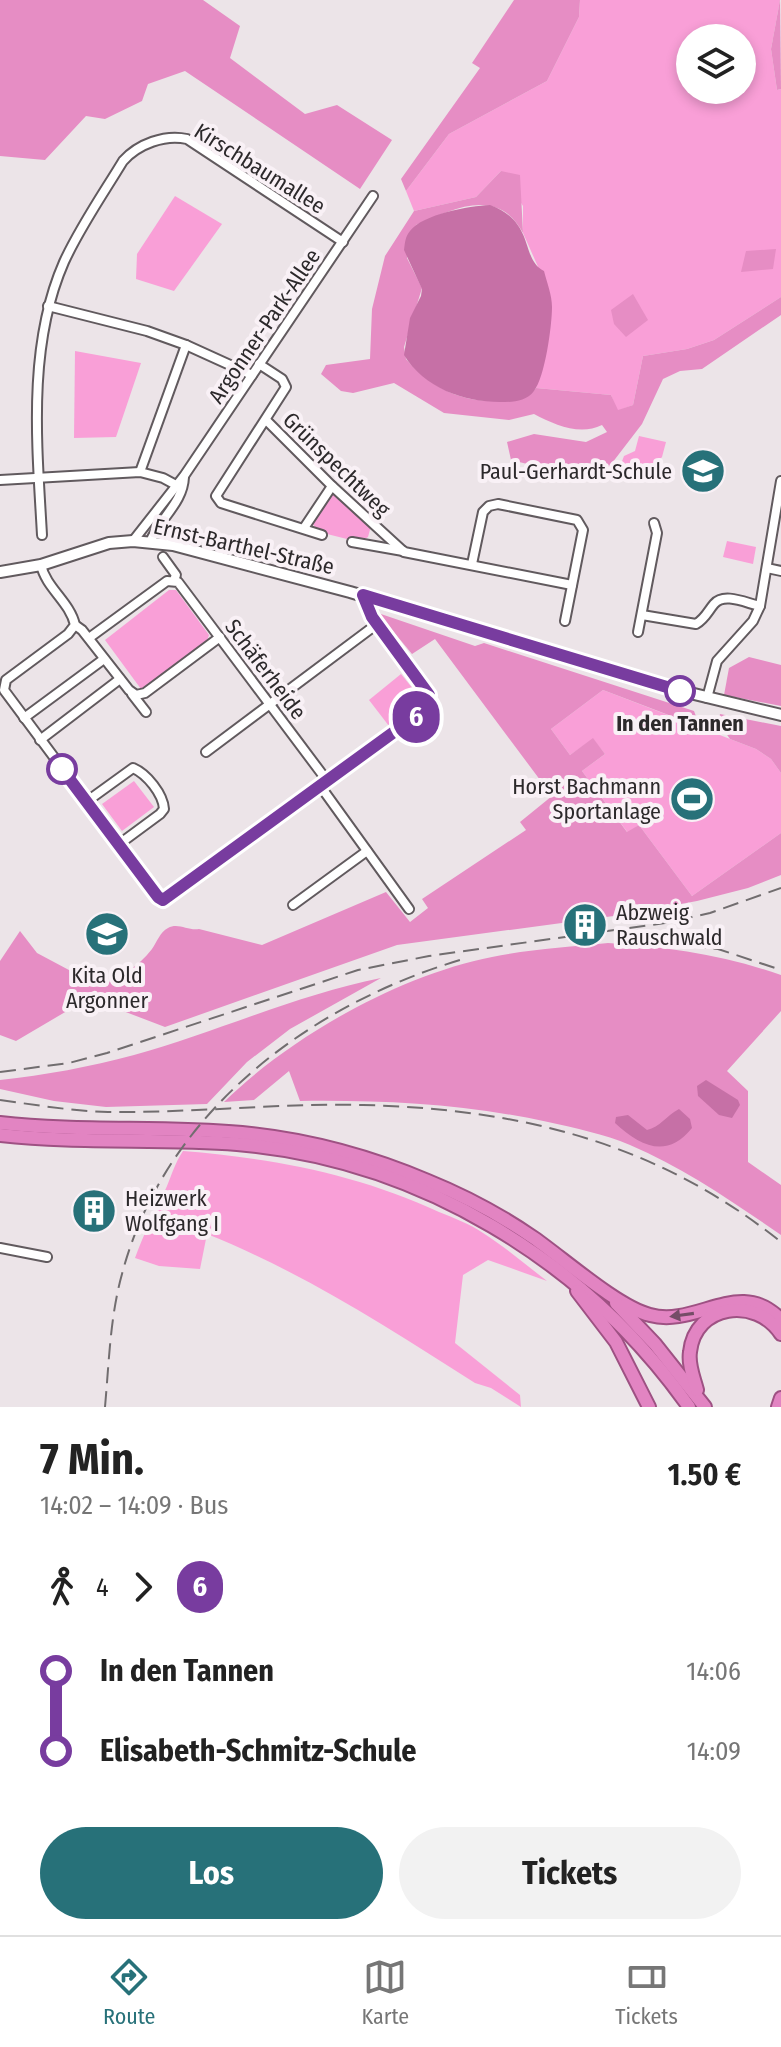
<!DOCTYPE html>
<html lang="de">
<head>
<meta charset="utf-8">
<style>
	body { margin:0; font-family:"Fira Sans Condensed",sans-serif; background:#f2f2f2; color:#222; height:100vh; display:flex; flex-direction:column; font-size:30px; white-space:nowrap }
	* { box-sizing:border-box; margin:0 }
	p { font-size:26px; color:#767676 }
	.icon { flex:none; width:44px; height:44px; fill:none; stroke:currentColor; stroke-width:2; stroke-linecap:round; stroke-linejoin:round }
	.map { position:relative; height:1407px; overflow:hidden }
	.drawer { display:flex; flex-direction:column; background:#fff; flex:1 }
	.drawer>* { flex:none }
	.badge { padding:0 16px; border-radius:26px; font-size:28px; line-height:52px }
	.controls { position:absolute; left:676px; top:24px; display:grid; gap:16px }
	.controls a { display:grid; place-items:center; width:80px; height:80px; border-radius:50%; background:#fff; box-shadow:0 4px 12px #0003; font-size:40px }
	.map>.badge { position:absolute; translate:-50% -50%; box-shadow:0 0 0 4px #fff }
	.legs { display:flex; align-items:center; gap:12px; height:88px; padding:0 40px; font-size:26px }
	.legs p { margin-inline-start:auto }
	.head { display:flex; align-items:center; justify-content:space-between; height:136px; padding:0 40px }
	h1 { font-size:44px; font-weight:700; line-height:60px }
	.cta { display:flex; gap:16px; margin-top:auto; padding:16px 40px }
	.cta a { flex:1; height:92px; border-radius:48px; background:#277179; color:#fff; font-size:32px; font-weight:700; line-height:92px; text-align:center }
	.cta a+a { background:#f2f2f2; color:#222 }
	ul { padding:0 40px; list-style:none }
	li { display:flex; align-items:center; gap:28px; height:80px; font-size:30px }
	li i { display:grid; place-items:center; width:12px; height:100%; margin:0 10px; background:currentColor }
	li i::after { content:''; width:20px; height:20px; margin:-10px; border:6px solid; border-radius:50%; background:#fff }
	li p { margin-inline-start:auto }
	li:first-child i { background:linear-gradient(#0000 50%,currentColor 0) }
	li:last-child i { background:linear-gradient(currentColor 50%,#0000 0) }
	.tab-bar { display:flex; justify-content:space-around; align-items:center; height:112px; border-top:2px solid #e0e0e0; background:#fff; font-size:22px; color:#767676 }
	.tab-bar a { display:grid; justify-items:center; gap:4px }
	.tab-bar .selected { color:#277179 }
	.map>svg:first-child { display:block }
	.green { fill:#f99fd7; fill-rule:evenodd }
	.forest { fill:#e68dc4 }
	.water { fill:#c670a6 }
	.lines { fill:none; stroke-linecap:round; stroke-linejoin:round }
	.minor-casing { stroke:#615a5e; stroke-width:12 }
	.tertiary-casing { stroke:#615a5e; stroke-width:14 }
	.trunk-casing { stroke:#9e5183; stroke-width:16 }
	.minor { stroke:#fff; stroke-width:8 }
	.tertiary { stroke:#fff; stroke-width:10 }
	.trunk { stroke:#e284c2; stroke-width:12 }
	.rail { stroke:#716d6f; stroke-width:2; stroke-dasharray:16 8; stroke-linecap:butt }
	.oneway { fill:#754d67 }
	.line-1-casing { stroke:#fff; stroke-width:18 }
	.line-1 { stroke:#783c9f; stroke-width:12 }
	.stop-1-dot { fill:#fff; stroke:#783c9f; stroke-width:4 }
	.labels { text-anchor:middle; stroke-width:8; stroke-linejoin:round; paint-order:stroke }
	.street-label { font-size:22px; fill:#2c292b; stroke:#f9f1f6 }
	.poi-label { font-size:22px; fill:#2c292b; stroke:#f9f1f6; text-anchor:end }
	.stop-label { font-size:22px; font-weight:bold; fill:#2c292b; stroke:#f9f1f6 }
</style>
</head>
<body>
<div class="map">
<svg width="781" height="1407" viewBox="0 0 781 1407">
	<rect width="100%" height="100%" fill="#ece4e8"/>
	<g class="green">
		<path d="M580,0H780L771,49L777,90L781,89V297L714,340L687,349L643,356L633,405L617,411L611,395L536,388L548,342L539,269L523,233V206L501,171L476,197L414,211L406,191L449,134L547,81L579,17ZM690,38H742V90H690Z"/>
		<polygon points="175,196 222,224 174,291 136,279 137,254"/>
		<polygon points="75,351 141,363 116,437 74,438"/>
		<polygon points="639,436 666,442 662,457 649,471 621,464 624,456 635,451"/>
		<polygon points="332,493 335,493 371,526 368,537 359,542 319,532 312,523"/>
		<polygon points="727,541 756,547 753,564 723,557"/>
		<polygon points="169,590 176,590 209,635 207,641 141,689 105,640"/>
		<polygon points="401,674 422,700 389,726 369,700"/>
		<polygon points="603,690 756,749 771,759 781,773 781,833 692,896 639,825 628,833 582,771 605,754 593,739 570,755 551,729"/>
		<polygon points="134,781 154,807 122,831 102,804"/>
		<path d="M183,1151C271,1158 358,1174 439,1212C454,1218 470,1224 483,1233C505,1247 526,1265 547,1281L488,1260L463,1275L455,1343L520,1395L521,1407L491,1388L475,1383C389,1328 302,1272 207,1234L200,1269L159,1266L135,1258C144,1233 156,1210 167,1186C172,1174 175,1163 183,1151Z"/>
	</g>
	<g class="forest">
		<polygon points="0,0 203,0 240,26 230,58 305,114 337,105 392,140 360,189 185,71 148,84 142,101 105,119 86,116 45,160 0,156"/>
		<polygon points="514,0 580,0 579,17 547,81 449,134 406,191 401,179 480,68 472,63"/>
		<polygon points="780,0 781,89 777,90 771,49"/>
		<path d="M501,171L520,175L523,233C498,186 453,209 416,225L407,258L422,288L404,347L406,359C433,391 473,408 514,398C523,396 530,396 536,388L611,395L618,410L633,405L643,356L687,349L714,340L781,297V315L702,369L680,371L663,379L642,424L609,467L568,474L511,460L507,442L534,434L586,442L607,432L602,425C580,436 555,425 534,414L509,420L444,413L394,383L353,393L341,391L321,374L326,365L370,359L372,309L385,256L414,211L476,197Z"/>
		<polygon points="776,249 773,269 741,272 746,251"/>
		<polygon points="633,294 648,320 626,337 614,324 611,310"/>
		<path d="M378,613L475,646L484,643L694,711L700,727L603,690L551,729L570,755L593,738L605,754L582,771L627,832L639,825L692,896L781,833V875L748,888L697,901L621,915L397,945L165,1027L89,998L16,1041L0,1035V961L20,931L37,953L99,986C120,978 138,967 152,949C157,942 160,932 168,928C178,922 188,931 199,929L262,945L386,892L410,922L428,908L422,899L526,830L520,822L552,796L435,639L412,654Z"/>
		<polygon points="749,657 781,665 781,706 724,695 729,668"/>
		<polygon points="720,714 781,726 781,773 771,759 756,749 730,739 718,722"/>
		<path d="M608,943C668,947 724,955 781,975V1011L727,1071L748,1091V1162L781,1185V1235C733,1202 684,1168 630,1145C604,1134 575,1128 548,1122C465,1104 384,1100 300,1101L289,1071L254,1100L224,1102C291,1036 400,975 492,957C530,949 569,947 608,943Z"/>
		<path d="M381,978L290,1029L247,1062L207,1104L106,1107L54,1101L0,1089V1080C45,1075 90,1067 134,1055C217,1032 296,995 381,978Z"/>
	</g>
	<g class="water">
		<path d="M490,205C536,222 520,259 544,271C547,283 552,295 552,307C552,326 545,377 534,391C526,402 512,402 500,402C464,402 424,388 404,355L410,318L421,296L422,289L404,250C405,243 405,237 410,231C423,214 469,206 490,205Z"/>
		<polygon points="706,1080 738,1100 740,1105 732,1118 719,1115 698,1096 697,1086"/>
		<path d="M679,1109L690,1119L692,1128C667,1159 641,1147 615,1123L616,1117L628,1115L647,1130C660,1127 666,1116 679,1109Z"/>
	</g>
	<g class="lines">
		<g class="minor-casing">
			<g id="minor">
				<polyline points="48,306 147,331 186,345 252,375"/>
				<polyline points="259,364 282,379 286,387 216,496 221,503 322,535"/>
				<polyline points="266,420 332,486 404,552 572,585"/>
				<polyline points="140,472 186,345"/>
				<polyline points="0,480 140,472 163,478 176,485"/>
				<polyline points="304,528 332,486"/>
				<path d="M42,535C37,445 27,346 64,262C80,227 103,194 123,161C138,144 165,134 187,139L343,242"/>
				<polyline points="133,541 184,476 373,196"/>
				<path d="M150,542C160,518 183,503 184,477"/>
				<polyline points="352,542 403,551"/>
				<polyline points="163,557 176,575 174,580"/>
				<polyline points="472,564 483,512 489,506 498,504 577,520 583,530 565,621"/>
				<path d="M41,565C46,588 70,602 75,625L68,634L6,680L4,690L158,897L163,900L427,708L429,695L372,617L363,595"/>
				<polyline points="767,568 781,571"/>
				<path d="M642,615L696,624C705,619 708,611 714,604C724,592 746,603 760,606"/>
				<polyline points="75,625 82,630 129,690 136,695 145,693 220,637"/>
				<polyline points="638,632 657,533 654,523"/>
				<polyline points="89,638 167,581 178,582 328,782"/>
				<polyline points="132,694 146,712"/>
				<polyline points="707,698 717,661 753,621 760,606 781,481"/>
				<polyline points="24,718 104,659"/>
				<polyline points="40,740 120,679"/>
				<polyline points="206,752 377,624"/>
				<polyline points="321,787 409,909"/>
				<path d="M86,802L133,768C147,774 163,794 164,809L160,814L118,845"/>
				<polyline points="293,905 367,851"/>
				<polyline points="0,1248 47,1257"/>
			</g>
		</g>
		<g class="tertiary-casing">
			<polyline id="tertiary" points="0,572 41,565 109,543 133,541 173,545 350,592 690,693 781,715"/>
		</g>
		<g class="trunk-casing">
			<g id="trunk">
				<path d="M0,1123C80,1132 161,1126 242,1133C306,1139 369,1156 428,1181C465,1196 502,1216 534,1238C564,1259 618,1307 650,1315C697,1328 740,1276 781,1320"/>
				<path d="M0,1135C79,1144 158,1138 237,1144C418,1159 585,1260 689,1407"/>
				<polyline points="577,1291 616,1342 649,1407"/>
				<polyline points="616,1303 655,1344 705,1407"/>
				<path d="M697,1390C694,1378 688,1365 690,1352C695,1304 756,1296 781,1334"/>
				<polyline points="778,1407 781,1398"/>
			</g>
		</g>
		<use href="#minor" class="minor"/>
		<use href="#tertiary" class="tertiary"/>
		<use href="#trunk" class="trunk"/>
		<g class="rail">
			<polyline points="618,939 718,949 781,970"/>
			<polyline points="0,1072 69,1063 107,1053 358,970 429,956 665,923 710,913 781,888"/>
			<path d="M0,1100C36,1105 72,1111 108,1112C193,1113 278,1103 363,1105C520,1109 656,1142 781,1242"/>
			<path d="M105,1407C109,1363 110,1317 122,1274C164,1114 307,1006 460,960"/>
		</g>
	</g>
	<defs><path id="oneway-solid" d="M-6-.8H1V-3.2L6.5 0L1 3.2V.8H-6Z" transform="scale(2)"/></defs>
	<use class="oneway" href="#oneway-solid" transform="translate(682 1315) rotate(172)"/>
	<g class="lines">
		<g class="line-1-casing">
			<polyline id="line-1" points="62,769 158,897 163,900 427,708 429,695 372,617 363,595 680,691"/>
		</g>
		<use href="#line-1" class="line-1"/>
	</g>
	<defs>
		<g id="school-disc" transform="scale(2.3)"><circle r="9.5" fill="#277179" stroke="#f9f1f6"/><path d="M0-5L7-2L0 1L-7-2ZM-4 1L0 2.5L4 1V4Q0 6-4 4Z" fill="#fff"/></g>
		<g id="stadium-disc" transform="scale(2.3)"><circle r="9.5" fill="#277179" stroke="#f9f1f6"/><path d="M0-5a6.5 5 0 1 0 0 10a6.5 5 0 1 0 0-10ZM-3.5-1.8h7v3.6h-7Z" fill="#fff"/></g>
		<g id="building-disc" transform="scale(2.3)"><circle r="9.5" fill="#277179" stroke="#f9f1f6"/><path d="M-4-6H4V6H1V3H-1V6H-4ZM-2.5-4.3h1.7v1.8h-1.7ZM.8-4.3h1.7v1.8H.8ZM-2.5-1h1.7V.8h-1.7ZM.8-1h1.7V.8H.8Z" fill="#fff"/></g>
	</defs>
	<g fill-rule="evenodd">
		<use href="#school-disc" x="703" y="471"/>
		<use href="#stadium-disc" x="692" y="799"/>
		<use href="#building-disc" x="585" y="925"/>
		<use href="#school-disc" x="107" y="934"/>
		<use href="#building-disc" x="94" y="1211"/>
	</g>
	<g class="stop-1-dot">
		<circle cx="680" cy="691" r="14"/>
		<circle cx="62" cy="769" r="14"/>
	</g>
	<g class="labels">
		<g class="street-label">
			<text transform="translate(260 168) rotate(32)" y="8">Kirschbaumallee</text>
			<text transform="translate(264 326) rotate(-56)" y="8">Argonner-Park-Allee</text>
			<text transform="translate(337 464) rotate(44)" y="8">Grünspechtweg</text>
			<text transform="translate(244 546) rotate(13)" y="8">Ernst-Barthel-Straße</text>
			<text transform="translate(266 669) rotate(53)" y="8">Schäferheide</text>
		</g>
		<g class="poi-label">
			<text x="672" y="479">Paul-Gerhardt-Schule</text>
			<text x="661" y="794">Horst Bachmann<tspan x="661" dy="25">Sportanlage</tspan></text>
			<text x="616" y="920" text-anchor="start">Abzweig<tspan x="616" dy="25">Rauschwald</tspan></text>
			<text x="107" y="983" text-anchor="middle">Kita Old<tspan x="107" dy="25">Argonner</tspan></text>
			<text x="125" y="1206" text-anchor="start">Heizwerk<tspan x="125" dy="25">Wolfgang I</tspan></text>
		</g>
		<g class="stop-label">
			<text x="680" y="731">In den Tannen</text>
		</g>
	</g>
</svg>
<div class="controls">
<a><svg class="icon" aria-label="layers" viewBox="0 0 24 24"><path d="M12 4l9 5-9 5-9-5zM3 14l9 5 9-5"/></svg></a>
</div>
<b class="badge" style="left:416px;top:717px;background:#783c9f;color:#fff">6</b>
</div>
<section class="drawer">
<div class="head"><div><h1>7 Min.</h1><p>14:02 – 14:09 · Bus</p></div><b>1.50 €</b></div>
<div class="legs"><svg class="icon" aria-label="walk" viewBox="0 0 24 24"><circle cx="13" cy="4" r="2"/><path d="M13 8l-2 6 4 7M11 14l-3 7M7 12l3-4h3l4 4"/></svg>4<svg class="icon" aria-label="forward" viewBox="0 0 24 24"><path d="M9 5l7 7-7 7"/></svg><b class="badge" style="background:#783c9f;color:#fff">6</b></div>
<ul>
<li><i style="color:#783c9f"></i><b>In den Tannen</b><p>14:06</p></li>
<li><i style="color:#783c9f"></i><b>Elisabeth-Schmitz-Schule</b><p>14:09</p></li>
</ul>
<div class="cta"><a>Los</a><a>Tickets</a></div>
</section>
<nav class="tab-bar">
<a class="selected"><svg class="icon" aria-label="directions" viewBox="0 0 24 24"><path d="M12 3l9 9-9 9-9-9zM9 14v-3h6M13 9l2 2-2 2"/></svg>Route</a>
<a><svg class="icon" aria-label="map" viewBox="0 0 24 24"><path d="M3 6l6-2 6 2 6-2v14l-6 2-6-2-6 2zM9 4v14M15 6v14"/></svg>Karte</a>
<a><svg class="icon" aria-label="tickets" viewBox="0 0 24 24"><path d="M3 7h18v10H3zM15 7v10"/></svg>Tickets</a>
</nav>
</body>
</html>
